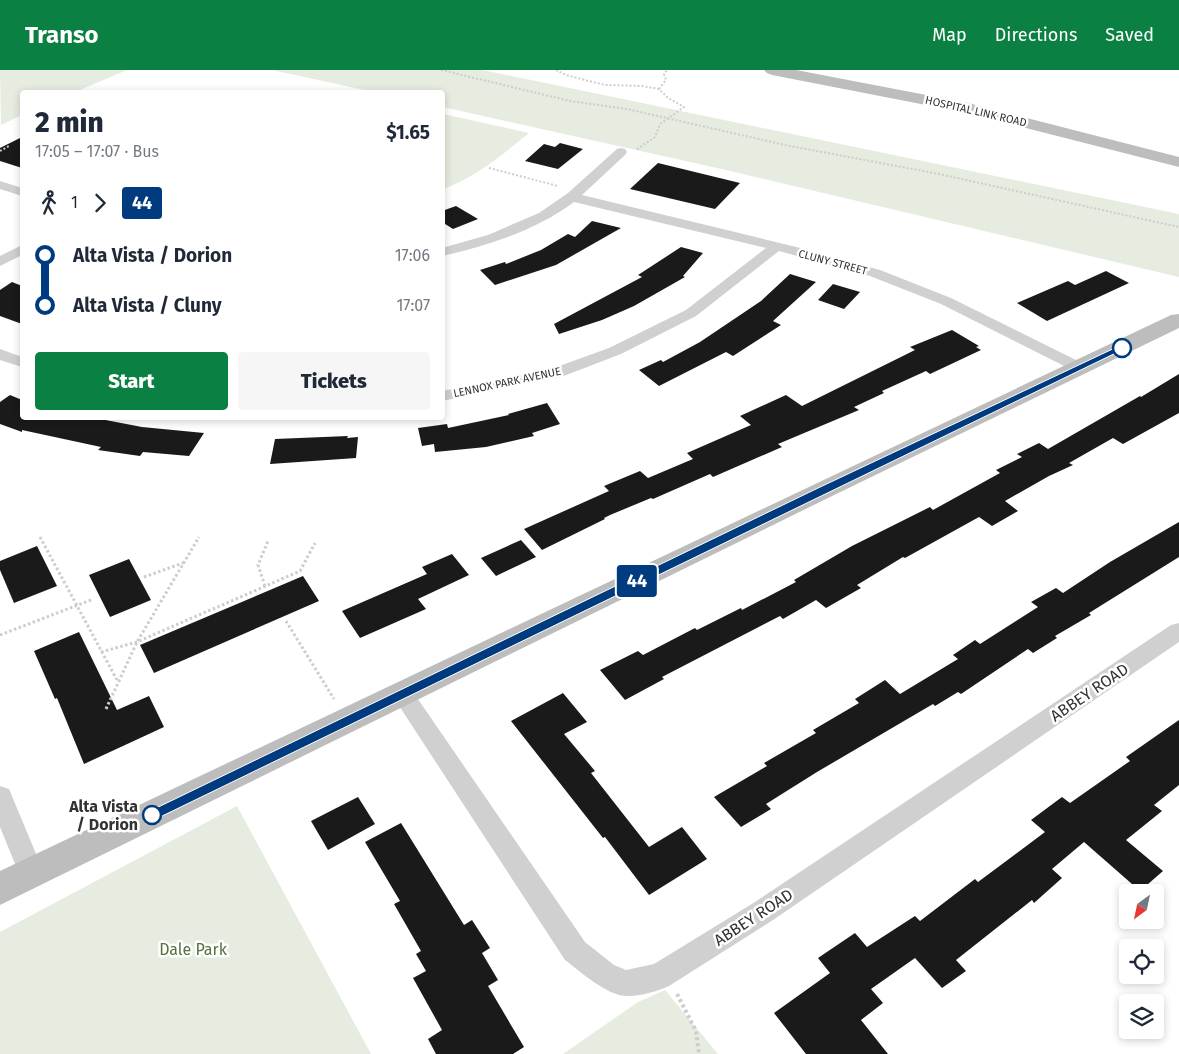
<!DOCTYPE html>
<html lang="en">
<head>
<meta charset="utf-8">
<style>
	body { margin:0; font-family:"Fira Sans",sans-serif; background:#f6f6f7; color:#1f2937; height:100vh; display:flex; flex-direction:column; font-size:19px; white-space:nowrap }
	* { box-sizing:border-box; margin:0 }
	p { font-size:16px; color:#747a83 }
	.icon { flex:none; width:28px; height:28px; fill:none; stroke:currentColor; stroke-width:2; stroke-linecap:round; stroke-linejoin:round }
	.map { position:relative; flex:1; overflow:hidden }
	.sheet { position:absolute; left:20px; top:20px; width:425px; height:330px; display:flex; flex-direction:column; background:#fff; border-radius:5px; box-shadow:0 2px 8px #0003 }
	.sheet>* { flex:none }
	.badge { padding:0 10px; border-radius:4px; font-size:18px; line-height:32px }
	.needle { width:32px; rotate:213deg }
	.buttons { position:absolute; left:1119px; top:814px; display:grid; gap:10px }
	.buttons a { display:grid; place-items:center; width:45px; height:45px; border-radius:5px; background:#fff; box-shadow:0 2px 8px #0003; font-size:25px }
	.map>.badge { position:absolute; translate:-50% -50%; box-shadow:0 0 0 2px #fff }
	.legs { display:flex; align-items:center; gap:8px; height:55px; padding:0 15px; font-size:16px }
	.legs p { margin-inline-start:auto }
	.headline { display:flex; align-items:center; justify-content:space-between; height:85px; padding:0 15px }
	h1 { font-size:28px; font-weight:800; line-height:38px }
	.button { display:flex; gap:10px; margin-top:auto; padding:10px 15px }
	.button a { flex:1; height:58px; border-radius:5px; background:#0b8043; color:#fff; font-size:20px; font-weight:800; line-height:58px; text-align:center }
	.button a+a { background:#f6f6f7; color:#1f2937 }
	ul { padding:0 15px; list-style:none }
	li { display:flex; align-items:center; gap:18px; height:50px; font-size:19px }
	li i { display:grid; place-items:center; width:8px; height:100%; margin:0 6px; background:currentColor }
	li i::after { content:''; width:12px; height:12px; margin:-6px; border:4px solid; border-radius:50%; background:#fff }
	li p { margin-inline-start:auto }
	li:first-child i { background:linear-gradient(#0000 50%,currentColor 0) }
	li:last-child i { background:linear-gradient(currentColor 50%,#0000 0) }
	header { display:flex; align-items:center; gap:30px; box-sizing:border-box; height:70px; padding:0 25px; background:#0b8043; color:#fff }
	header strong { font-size:24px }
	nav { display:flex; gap:28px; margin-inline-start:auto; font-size:18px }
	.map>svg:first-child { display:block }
	.green { fill:#e6ecdf }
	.building { fill:#1a1a1a }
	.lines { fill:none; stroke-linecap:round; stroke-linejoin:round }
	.path-far2 { stroke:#cdcdcd; stroke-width:2; stroke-dasharray:2 2; stroke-linecap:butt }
	.path-far1 { stroke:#cdcdcd; stroke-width:3; stroke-dasharray:2.5 2.5; stroke-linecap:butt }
	.path { stroke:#cdcdcd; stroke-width:4; stroke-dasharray:3 3; stroke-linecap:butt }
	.street { fill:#d0d0d0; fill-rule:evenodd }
	.secondary { fill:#bdbdbd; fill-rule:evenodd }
	.line-1 { fill:#003b80; stroke:#fff }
	.stop-1-dot { fill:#fff; stroke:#003b80; stroke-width:2.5 }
	.labels { text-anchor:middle; stroke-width:5; stroke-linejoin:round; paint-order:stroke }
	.far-street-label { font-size:11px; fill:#333; stroke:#fff }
	.near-street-label { font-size:16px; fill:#333; stroke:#fff }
	.near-stop-label { font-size:16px; font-weight:bold; fill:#333; stroke:#fff; text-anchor:end }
	.near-park-label { font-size:16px; fill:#56703f; stroke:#fff }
</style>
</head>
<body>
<header>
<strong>Transo</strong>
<nav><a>Map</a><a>Directions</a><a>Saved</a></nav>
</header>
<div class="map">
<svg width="1179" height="984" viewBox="0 0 1179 984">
	<rect width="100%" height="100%" fill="#fff"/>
	<g class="green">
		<polygon points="0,0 127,0 75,22 22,22 22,45 1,55"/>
		<polygon points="272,0 482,0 1179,144 1179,207 726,100 443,37 442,22 374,22"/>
		<path d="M443,44L529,63C502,85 476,107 443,119Z"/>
		<polygon points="237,736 371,984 0,984 0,862"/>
		<polygon points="665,920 718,984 563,984 638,932"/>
	</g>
	<g class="building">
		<polygon points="22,67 22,98 0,91 0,78"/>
		<polygon points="560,73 583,79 558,99 525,91 544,74 555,77"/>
		<polygon points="658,93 740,113 715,139 630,119"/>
		<polygon points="456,136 478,149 453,159 442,152 442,141"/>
		<polygon points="592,151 621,158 556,195 495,215 480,200 505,192 506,194 541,180 568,164 575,167"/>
		<polygon points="681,177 703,183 683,206 685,207 634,236 602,250 559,264 554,254 642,207 638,205"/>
		<polygon points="1106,201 1129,213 1047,251 1017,233 1068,211 1075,215"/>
		<polygon points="790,204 816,212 773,251 781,255 733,286 726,282 659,316 639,300 661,290 663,292 700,272 761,231"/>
		<polygon points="12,212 22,216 22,254 0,246 0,220"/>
		<polygon points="833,214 860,222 844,239 818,230"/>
		<polygon points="952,260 979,276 976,277 981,280 930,304 926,301 882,321 884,323 854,337 859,340 778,374 782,377 713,407 710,404 653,429 651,428 610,445 604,448 605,449 542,480 524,459 609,421 604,416 640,401 648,408 693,389 687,383 751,355 740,346 786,325 802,336 915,280 910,277"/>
		<polygon points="1179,304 1179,343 1123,374 1113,368 1069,393 1073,395 1049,406 1005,431 1018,441 992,456 979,447 905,488 903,487 857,515 861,518 826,538 816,530 783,549 780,546 662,607 664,609 625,630 600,600 638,581 643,585 695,558 697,560 741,538 742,540 796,512 794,510 852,476 930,437 933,440 1000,403 996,400 1022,387 1017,384 1039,373 1048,379 1140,326 1141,327"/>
		<polygon points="10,325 22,330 22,348 95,348 142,357 204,363 189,386 143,382 140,386 98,380 101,377 22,360 22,362 0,354 0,332"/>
		<polygon points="547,333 560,354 532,363 534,366 486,377 435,382 434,374 422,376 418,358 447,354 448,358 509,345 508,344"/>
		<polygon points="348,366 347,368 358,367 356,388 270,394 275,369"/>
		<polygon points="1179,452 1179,487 1089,543 1091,545 1055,566 1057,568 1033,583 1028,579 961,624 958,622 935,636 933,634 817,702 766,734 771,739 741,757 714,727 767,696 764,693 816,663 813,660 859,633 855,629 885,610 900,624 958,589 953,585 975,570 980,574 1038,537 1031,532 1056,518 1063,523 1110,492"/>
		<polygon points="521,470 536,487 496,506 481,488"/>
		<polygon points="37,476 57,516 14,533 0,500 0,491"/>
		<polygon points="452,484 469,505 418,529 426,539 360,568 342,541 427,504 422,497"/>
		<polygon points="129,489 151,530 110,547 89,505"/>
		<polygon points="303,506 319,531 154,603 140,575"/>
		<polygon points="79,562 117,640 149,626 164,657 84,694 57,628 55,629 34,581"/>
		<polygon points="563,623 587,652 564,664 595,701 591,703 649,777 682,757 707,789 649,825 605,767 603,768 511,651"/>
		<polygon points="1179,650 1179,715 1154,735 1162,741 1126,770 1163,801 1140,821 1084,772 1052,799 1062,808 1034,833 1032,830 956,890 966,901 942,918 915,888 871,919 883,933 861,950 888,984 806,984 774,943 830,903 818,888 855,863 867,877 915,846 920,851 975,809 978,812 1045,762 1031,750 1062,727 1070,733 1130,691 1126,687"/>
		<polygon points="358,727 375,754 328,780 311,751"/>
		<polygon points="401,753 464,855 472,850 490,878 482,883 498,910 488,916 524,977 513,984 436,984 428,969 442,960 413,908 426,901 416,884 421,881 394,834 400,831 365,772"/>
	</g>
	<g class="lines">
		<g class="path-far2">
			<polyline points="441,0 570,31 627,39 785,75 939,104 1179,157"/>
			<polyline points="556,0 566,5 605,15 642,16 659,19 668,28 684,37 660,54 655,67 636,80"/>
			<polyline points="659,19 666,10 664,4 667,0"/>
			<polyline points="0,81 9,76"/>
			<polyline points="489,98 558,116"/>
		</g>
		<g class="path-far1">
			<polyline points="40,467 117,610"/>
			<polyline points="144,507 183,493"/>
			<polyline points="265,516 258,495 268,471"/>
			<polyline points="286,551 334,629"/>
			<polyline points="0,565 91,530"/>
			<polyline points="101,582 137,572 300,501 315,473"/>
			<polyline points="106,639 137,572 199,467"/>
		</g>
		<polyline class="path" points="677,924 696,961 699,984"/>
		<g class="street">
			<path d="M621,78L625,79L627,82L625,85L582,125L813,181L880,200L951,228L1086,295L1088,298L1086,301H1074L941,234L870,206L779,181L696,246L621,284L561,307L442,331V321L551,299L609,278L686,240L766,178L574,132C535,161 489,175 442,186V178L488,165L539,143L568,123L617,79Z"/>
			<polygon points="0,111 22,118 22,126 0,119"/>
			<polygon points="22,175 22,185 0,196 0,186"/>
			<polygon points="0,279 22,287 22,297 0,290"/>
			<path d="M1179,553V572L773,850L669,916C659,921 637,927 626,926C606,925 581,902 565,890L392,625L395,619L403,616L411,619L585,872L614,895L626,900L654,894L755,832L1171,555Z"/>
			<polygon points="0,716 9,719 44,803 40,811 31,815 22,811 0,757"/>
		</g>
		<g class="secondary">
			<polygon points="764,0 796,0 968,33 1179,87 1179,97 967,43 772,5 767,3"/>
			<polygon points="1179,244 1179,258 828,428 0,835 0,801 1171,245"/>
		</g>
	</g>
	<polygon class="line-1" points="1119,276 1126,278 156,749 152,751 148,749 146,745 148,742 816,419"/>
	<g class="stop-1-dot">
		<circle cx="1122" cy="278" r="9"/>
		<circle cx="152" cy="745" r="9"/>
	</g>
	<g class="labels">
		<g class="far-street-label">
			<text transform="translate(976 41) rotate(13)" y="4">HOSPITAL LINK ROAD</text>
			<text transform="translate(833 192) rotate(15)" y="4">CLUNY STREET</text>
			<text transform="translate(507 312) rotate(-12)" y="4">LENNOX PARK AVENUE</text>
		</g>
		<g class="near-street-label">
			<text transform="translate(1089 622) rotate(-34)" y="6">ABBEY ROAD</text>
			<text transform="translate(753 847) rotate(-33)" y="6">ABBEY ROAD</text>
		</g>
		<g class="near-stop-label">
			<text x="138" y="742">Alta Vista<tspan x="138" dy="18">/ Dorion</tspan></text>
		</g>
		<g class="near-park-label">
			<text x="193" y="885">Dale Park</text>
		</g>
	</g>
</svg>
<div class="buttons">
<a><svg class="needle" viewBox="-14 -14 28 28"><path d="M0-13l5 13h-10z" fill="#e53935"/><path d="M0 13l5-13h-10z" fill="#747a83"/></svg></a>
<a><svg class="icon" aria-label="locate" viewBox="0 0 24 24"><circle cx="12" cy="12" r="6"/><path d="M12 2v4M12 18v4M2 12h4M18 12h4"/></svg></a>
<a><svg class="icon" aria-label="layers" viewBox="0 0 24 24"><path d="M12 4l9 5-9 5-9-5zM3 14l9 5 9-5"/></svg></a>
</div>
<b class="badge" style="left:637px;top:511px;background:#003b80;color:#fff">44</b>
<section class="sheet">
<div class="headline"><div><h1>2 min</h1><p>17:05 – 17:07 · Bus</p></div><b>$1.65</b></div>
<div class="legs"><svg class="icon" aria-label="walk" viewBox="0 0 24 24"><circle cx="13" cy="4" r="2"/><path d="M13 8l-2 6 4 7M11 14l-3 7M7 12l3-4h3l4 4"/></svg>1<svg class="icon" aria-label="forward" viewBox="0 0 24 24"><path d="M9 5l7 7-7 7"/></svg><b class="badge" style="background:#003b80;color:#fff">44</b></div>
<ul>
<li><i style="color:#003b80"></i><b>Alta Vista / Dorion</b><p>17:06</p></li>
<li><i style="color:#003b80"></i><b>Alta Vista / Cluny</b><p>17:07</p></li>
</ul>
<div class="button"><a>Start</a><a>Tickets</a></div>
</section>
</div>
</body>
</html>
